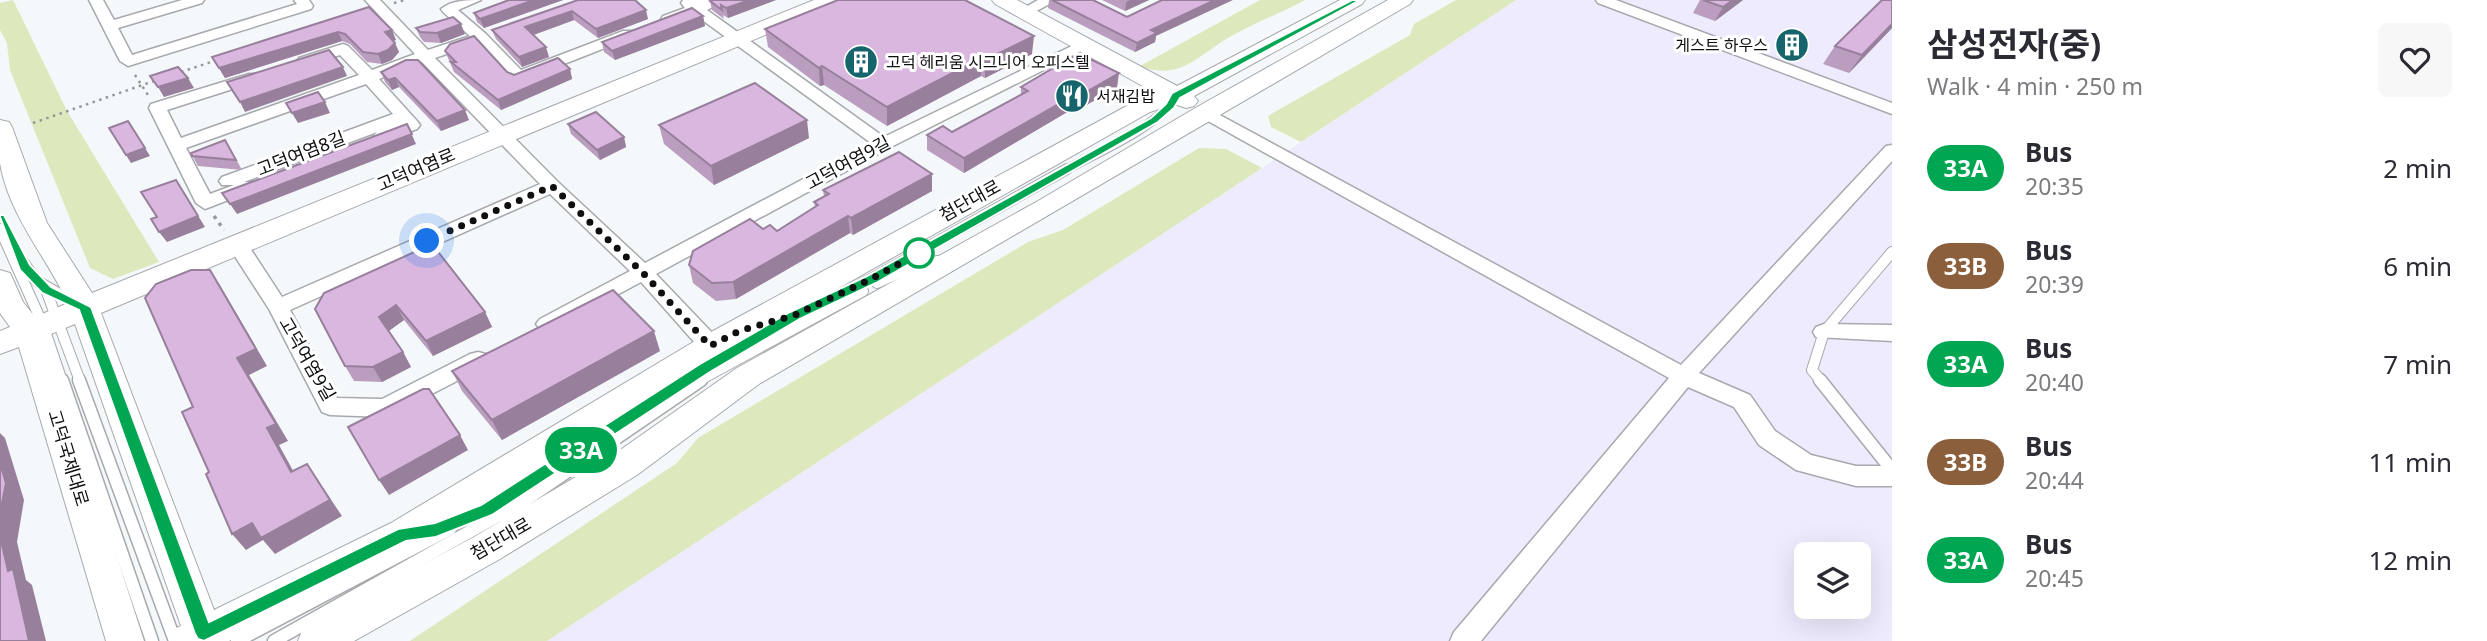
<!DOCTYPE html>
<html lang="en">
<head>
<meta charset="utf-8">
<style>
	body { margin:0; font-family:"Noto Sans","Noto Sans KR",sans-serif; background:#f7f7f7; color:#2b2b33; height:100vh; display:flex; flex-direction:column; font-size:26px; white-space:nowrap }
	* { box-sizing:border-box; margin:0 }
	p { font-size:23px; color:#7c7c81 }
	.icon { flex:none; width:38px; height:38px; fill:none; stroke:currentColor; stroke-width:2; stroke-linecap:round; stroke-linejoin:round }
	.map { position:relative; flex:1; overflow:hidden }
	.sheet { display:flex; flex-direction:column; background:#fff; width:595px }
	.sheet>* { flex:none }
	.badge { padding:0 14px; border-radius:23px; font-size:24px; line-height:46px }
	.tools { position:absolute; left:1794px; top:542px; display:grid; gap:14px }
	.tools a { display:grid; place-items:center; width:77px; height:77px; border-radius:10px; background:#fff; box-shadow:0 7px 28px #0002; font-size:35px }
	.you { position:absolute; width:35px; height:35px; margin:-18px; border:5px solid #fff; border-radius:50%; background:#1a73e8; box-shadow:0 0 0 10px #1a73e833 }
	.map>.badge { position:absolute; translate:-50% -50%; box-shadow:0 0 0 4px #fff }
	.round { display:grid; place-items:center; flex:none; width:74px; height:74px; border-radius:10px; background:#f7f7f7 }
	.overview { display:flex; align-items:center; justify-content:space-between; height:119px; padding:0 35px }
	h1 { font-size:33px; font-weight:700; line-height:52px }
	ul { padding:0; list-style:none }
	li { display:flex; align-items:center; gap:21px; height:98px; padding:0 35px }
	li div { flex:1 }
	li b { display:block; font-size:26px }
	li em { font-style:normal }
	li .badge { min-width:77px; font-weight:700; text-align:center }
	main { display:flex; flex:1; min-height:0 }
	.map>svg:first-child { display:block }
	.industrial { fill:#edebfd; fill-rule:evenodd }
	.green { fill:#dee8bd }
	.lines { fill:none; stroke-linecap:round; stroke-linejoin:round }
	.lane-far2-casing { stroke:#a7a9ad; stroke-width:10 }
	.lane-far1-casing { stroke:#a7a9ad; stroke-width:12 }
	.lane-casing { stroke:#a7a9ad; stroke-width:15 }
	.street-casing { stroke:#a7a9ad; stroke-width:3 }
	.secondary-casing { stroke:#a7a9ad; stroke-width:2 }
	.path-far1 { stroke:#959799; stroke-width:2.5; stroke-dasharray:2.5 4.5; stroke-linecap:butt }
	.path { stroke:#959799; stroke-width:3.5; stroke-dasharray:3.5 5; stroke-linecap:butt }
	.lane-far2 { stroke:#fff; stroke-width:8 }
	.lane-far1 { stroke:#fff; stroke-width:10 }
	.lane { stroke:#fff; stroke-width:12 }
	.street { fill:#fff; fill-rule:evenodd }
	.secondary { fill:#fff; fill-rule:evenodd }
	.wall { fill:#bb9dc0 }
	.shaded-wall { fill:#98809c }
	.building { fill:#d9b7df; stroke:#98809c; stroke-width:2 }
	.line { fill:#00a651; stroke:#fff; stroke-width:2 }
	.walk { stroke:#0e0f10; stroke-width:7; stroke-dasharray:0 12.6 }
	.stop-dot { fill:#fff; stroke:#00a651; stroke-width:3.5 }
	.labels { text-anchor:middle; stroke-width:6; stroke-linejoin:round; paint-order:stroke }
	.far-poi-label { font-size:16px; fill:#0e0f10; stroke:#fff; text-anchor:start }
	.street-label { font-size:18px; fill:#0e0f10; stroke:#fff }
</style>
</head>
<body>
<main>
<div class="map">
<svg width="1892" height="641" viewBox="0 0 1892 641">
	<rect width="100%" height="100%" fill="#f5f8fb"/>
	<path class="industrial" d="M1516,0H1892V641H547ZM1806,555H1858V607H1806Z"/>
	<g class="green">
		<polygon points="13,0 67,111 159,262 113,279 90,268 10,70 7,43 0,30 0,3"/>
		<path d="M1260,0H1305C1283,12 1259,21 1237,33C1202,50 1183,83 1140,66Z"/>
		<polygon points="1456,0 1516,0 1301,142 1271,127 1268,116 1410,35 1414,24"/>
		<polygon points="1199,148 1226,149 1262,168 547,641 410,641 677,463 698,438 1028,242 1063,230"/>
	</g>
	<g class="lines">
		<g class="lane-far2-casing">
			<path id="lane-far2" d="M1064,171C1097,152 1156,129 1176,96"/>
		</g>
		<g class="lane-far1-casing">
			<g id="lane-far1">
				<polyline points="0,229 43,325 62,381"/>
				<polyline points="20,258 37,281 79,305"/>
				<polyline points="877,283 910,268 937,261"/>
				<polyline points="46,290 80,381"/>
				<polyline points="684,381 795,315 871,279 1067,169"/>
				<polyline points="698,381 863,291"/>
				<polyline points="1821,381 1812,370 1824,332 1892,252"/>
			</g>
		</g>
		<g class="lane-casing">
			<g id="lane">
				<polyline points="62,380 152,641"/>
				<polyline points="79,380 175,641"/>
				<polyline points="1820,380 1892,470"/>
				<polyline points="506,524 524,501 701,380"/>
				<polyline points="439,528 487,510 687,380"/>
				<polyline points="237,641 450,529"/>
				<polyline points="274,641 519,504"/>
			</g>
		</g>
		<g class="street-casing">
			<g id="street">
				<polygon points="89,0 103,0 114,20 182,0 204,0 202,3 118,28 132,55 297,4 294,0 309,0 313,6 311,9 128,66 120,61"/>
				<path d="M365,0H380L428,50L470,36L443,12L441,9C452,0 467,0 481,0L458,10L486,34L521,70L623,31H633L636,34L633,37L518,82L512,80L478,43L435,58L558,182L645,263L871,143L694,14L673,22H663L661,19L663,16L685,8L681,3L683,0C698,0 710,0 726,0L707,10L884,137L1080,42H1090L1093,45L889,148L656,274L719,340L722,346L719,352L711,354L703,352L641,282L554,329L547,331L540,329L536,324L540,319L630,271L550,194L290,310L337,398L382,399L470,354L478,352L486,354L489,360L486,366L393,414L385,417L330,415L322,412L269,309L227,244L230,239H244L282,297L540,184L422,62L379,79L417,121L420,125L417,129L389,139H377L374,135L377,132L244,182H254L257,186L254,190L205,209L196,203L149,108L151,104L249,74H261L263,77L261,80L167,110L181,138L359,75L340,55L305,66L297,61L299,58L343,44L348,46L372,70L415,54ZM366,84L393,114L222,177L219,181L222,185H234L210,194L186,148Z"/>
				<polygon points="1038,0 1057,0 1029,15 1019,15 1017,12"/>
				<polygon points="1596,0 1616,0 1892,103 1892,114 1598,3"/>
				<polygon points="1205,107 1681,365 1886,146 1892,145 1892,161 1699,373 1750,395 1775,431 1811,455 1856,466 1892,466 1892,486 1856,486 1796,470 1759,445 1734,407 1688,387 1481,641 1450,641 1454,632 1669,378 1199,116 1197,112 1199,108"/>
				<polygon points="1824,324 1892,325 1892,341 1816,337 1813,332 1816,327"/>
			</g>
		</g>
		<g class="secondary-casing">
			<g id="secondary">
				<path d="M814,0H842L839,4L101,313L214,610L391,523L700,338L1134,102L1157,94L995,4L992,0H1017L1177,86L1340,0H1365L1362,4L1194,96L1198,101L1194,106L1186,108L1174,104L1150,112L722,354L417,545L229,641H171L176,628L181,626L75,324L46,336L144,641H106L19,347L0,354V331L10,327L0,313V270L10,273L23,302L35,317L68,303C46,256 9,216 0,163C0,149 0,134 0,120L9,122L12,127L47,223L92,293Z"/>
				<polygon points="1388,0 1413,0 1410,4 759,384 637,475 500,559 354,641 298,641 303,628 474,537 613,455 737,368 1038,201 1197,107"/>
			</g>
		</g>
		<g class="path-far1">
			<polyline points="394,3 405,0"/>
			<polyline points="181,72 217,60"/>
			<polyline points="135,75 148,95"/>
			<polyline points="33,123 157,80"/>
		</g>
		<polyline class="path" points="214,216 224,230"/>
		<use href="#lane-far2" class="lane-far2"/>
		<use href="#lane-far1" class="lane-far1"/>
		<use href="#lane" class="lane"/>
		<use href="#street" class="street"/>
		<use href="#secondary" class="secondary"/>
	</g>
	<g class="wall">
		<polygon points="506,0 563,0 484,28 477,22 474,13 507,1"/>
		<polygon points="578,0 648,19 598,38 574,20 533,35 549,57 522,67 496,39 492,30"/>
		<polygon points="776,0 728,18 723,15 724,19 712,10 710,1"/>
		<polygon points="1049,0 1093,0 1156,36 1155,42 1135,52 1048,8"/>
		<polygon points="1102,0 1149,0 1125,11"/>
		<polygon points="1700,0 1743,0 1715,21 1693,13"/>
		<polygon points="369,7 396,40 393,41 399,52 392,60 382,64 367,62 350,44 342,41 225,78 212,57"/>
		<polygon points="703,16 705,26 615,60 604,52 602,42"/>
		<polygon points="416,28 465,34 441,43 424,42 420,37"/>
		<polygon points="1892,28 1849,73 1823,64 1835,46"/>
		<polygon points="765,29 1032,54 985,78 981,76 887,126 824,85 820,86 768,47"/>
		<polygon points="445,51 514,75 570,69 572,79 501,110 454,72"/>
		<polygon points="406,60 469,120 441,131 399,87 392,90 385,82 381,72"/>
		<polygon points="1021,87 1117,88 1072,113 1069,111 964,173 927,150 927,135 952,132 1021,95"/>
		<polygon points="568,124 624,137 626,147 600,160 571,134"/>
		<polygon points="659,125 809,138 714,185 664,144"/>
		<polygon points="231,150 242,170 198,166 191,153"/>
		<polygon points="932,174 932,191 853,235 850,233 736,299 716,301 693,283 689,265 777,231 815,207 814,202 824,197 823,190"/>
		<polygon points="324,293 485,312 492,327 433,356 404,320 389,331 403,352 411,367 382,382 354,381 345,366"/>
		<polygon points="660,351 502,440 462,391 452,371"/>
	</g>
	<g class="shaded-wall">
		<polygon points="534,0 563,0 484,28 480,19"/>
		<polygon points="750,0 776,0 728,18 726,8"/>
		<polygon points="1130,0 1149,0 1125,11 1126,2"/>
		<polygon points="1215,0 1233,0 1156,36 1155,42 1135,52 1137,43 1151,30"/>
		<polygon points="1733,0 1743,0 1715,21 1723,7"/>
		<polygon points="646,10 648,19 598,38 596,29"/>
		<polygon points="572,11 574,20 528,37 525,27"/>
		<polygon points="703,16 705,26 615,60 612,51"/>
		<polygon points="461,24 465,34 441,43 437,33"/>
		<polygon points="1892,24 1892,28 1849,73 1862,55"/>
		<polygon points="392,30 396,40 389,42 385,32"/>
		<polygon points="338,32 342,41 225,78 219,68"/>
		<polygon points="1034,36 1032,54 985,78 985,60"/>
		<polygon points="395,43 399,52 392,60 382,64 378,54"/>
		<polygon points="546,47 549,57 522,67 519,57"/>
		<polygon points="981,58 981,76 887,126 887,107"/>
		<polygon points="822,66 824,85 820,86 819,68"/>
		<polygon points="343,67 347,76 245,112 240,102"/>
		<polygon points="570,69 572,79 501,110 498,100"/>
		<polygon points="1119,73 1117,88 1072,113 1074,99"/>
		<polygon points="188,78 194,88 164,97 158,87"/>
		<polygon points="395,78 399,87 392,90 388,80"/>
		<polygon points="1071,97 1069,111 964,173 964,158"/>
		<polygon points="325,102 330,113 298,123 292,113"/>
		<polygon points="465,110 469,120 441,131 437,121"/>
		<polygon points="807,120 809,138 714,185 711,166"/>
		<polygon points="128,121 150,156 131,163 126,155"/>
		<polygon points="407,124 416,144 237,214 230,204"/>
		<polygon points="624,137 626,147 600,160 597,150"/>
		<polygon points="932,174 932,191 853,235 851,218"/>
		<polygon points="176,180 205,227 167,242 159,232"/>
		<polygon points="848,216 850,233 736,299 733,282"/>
		<polygon points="210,270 221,287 267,366 249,375 288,441 279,445 303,489 291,472 267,428 237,358"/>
		<polygon points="396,305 404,320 387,332 379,317"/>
		<polygon points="485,312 492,327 433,356 426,341"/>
		<polygon points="654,331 660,351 502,440 492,420"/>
		<polygon points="403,352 411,367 382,382 373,367"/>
		<polygon points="0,433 5,438 24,500 17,542 26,580 32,585 46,641 29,641 8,571 0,536"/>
		<polygon points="460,435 468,450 389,495 379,480"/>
		<polygon points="307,464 342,516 275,554 263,540 246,550 232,534"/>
	</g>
	<g class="building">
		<polygon points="509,0 534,0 480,19 474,13"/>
		<polygon points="578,0 635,0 646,10 596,29 572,11 525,27 546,47 519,57 492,30"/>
		<polygon points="713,0 750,0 726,8 721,5 722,10 710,1"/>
		<polygon points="838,0 965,0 1034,36 985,60 981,58 887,107 822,66 819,68 765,29"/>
		<polygon points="1052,0 1093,0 1127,17 1162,0 1215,0 1151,30 1157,33 1137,43"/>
		<polygon points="1703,0 1733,0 1723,7"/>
		<polygon points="1882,0 1892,0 1892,24 1862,55 1835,46"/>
		<polygon points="369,7 392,30 385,32 395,43 388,50 378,54 363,52 345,34 338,32 219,68 212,57"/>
		<polygon points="692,8 703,16 612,51 602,42"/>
		<polygon points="453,17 461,24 437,33 420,32 416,28"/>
		<polygon points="474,36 507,72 514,75 558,58 570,69 498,100 451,62 456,62 445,51 450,44"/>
		<polygon points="329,50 343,67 240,102 227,82"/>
		<polygon points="1072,57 1086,57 1119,73 1074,99 1071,97 964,158 927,135 943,126 952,132 1028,91 1021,87"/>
		<polygon points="406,60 418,60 465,110 437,121 395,78 388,80 381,72"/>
		<polygon points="178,67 188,78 158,87 150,76"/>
		<polygon points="755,83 807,120 711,166 659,125"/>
		<polygon points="318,92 325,102 292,113 286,103"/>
		<polygon points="596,112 624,137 597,150 568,124"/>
		<polygon points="128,121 145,148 126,155 109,128"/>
		<polygon points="407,124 412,134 230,204 222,193"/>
		<polygon points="225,140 236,160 192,156 191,153"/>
		<polygon points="899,152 932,174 851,218 848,216 733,282 712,283 689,265 693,251 750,219 763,229 770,225 777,231 818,205 814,202 829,194 823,190"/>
		<polygon points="176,180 198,216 159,232 151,219 157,217 141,192"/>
		<polygon points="432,244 485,312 426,341 396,305 379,317 403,352 373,367 345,366 315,309 324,293"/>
		<polygon points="191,270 210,270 256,349 237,358 276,424 267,428 291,472 307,464 330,500 261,538 252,523 232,534 206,474 209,472 182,412 193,407 145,298 156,284"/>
		<polygon points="613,290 654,331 492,420 452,371"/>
		<polygon points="423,389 429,389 460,435 379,480 348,427"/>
		<polygon points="0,463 6,483 0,513"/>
		<polygon points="0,536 8,571 13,569 29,641 0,641"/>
	</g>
	<polygon class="line" points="1352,0 1360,0 1180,98 1174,108 1158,122 876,283 800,319 710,372 492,515 436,537 406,541 204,641 198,639 195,634 79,310 42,293 20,270 0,217 0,215 4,215 30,265 51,287 91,307 209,622 398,529 435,523 481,505 700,364 790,312 867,276 1151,118 1166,104 1172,93"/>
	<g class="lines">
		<polyline class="walk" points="427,241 552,186 644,274 710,346 739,331 795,315 871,279 919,253"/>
	</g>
	<defs>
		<g id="building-disc" transform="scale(1.75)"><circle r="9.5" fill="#17656c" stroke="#fff"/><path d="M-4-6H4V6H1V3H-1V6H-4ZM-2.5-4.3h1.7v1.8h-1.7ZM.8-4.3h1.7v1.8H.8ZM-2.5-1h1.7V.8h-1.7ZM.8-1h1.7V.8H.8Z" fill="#fff"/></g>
		<g id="restaurant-disc" transform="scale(1.75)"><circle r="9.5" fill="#17656c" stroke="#fff"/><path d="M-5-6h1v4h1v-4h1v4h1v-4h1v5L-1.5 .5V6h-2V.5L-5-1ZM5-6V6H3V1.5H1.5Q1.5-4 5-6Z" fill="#fff"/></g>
	</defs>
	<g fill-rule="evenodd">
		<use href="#building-disc" x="1792" y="45"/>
		<use href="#building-disc" x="861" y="62"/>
		<use href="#restaurant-disc" x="1072" y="96"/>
	</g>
	<circle class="stop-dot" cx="919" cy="253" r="14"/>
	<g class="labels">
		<g class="far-poi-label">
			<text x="1768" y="51" text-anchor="end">게스트 하우스</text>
			<text x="886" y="68">고덕 헤리움 시그니어 오피스텔</text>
			<text x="1096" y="102">서재김밥</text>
		</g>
		<g class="street-label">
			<text transform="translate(301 154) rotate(-21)" y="6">고덕여염8길</text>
			<text transform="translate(848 163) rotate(-28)" y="6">고덕여염9길</text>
			<text transform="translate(416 170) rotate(-23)" y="6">고덕여염로</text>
			<text transform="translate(970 201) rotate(-29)" y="6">첨단대로</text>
			<text transform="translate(307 359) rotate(60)" y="6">고덕여염9길</text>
			<text transform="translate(68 458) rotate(73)" y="6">고덕국제대로</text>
			<text transform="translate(501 539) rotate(-30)" y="6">첨단대로</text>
		</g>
	</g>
</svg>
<div class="tools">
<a><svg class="icon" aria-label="layers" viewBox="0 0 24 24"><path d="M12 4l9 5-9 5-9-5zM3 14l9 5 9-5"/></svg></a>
</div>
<div class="you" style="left:427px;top:241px"></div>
<b class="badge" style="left:581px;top:450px;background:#00a651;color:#fff">33A</b>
</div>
<section class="sheet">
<div class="overview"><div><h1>삼성전자(중)</h1><p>Walk · 4 min · 250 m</p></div><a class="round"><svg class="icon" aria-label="heart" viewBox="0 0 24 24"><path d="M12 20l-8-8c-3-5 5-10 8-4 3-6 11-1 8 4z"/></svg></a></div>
<ul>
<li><span class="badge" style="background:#00a651;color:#fff">33A</span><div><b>Bus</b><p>20:35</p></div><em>2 min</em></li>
<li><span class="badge" style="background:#8b5e3c;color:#fff">33B</span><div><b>Bus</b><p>20:39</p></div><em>6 min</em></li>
<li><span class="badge" style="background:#00a651;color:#fff">33A</span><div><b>Bus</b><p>20:40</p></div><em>7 min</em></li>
<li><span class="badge" style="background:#8b5e3c;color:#fff">33B</span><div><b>Bus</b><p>20:44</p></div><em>11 min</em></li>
<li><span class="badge" style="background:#00a651;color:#fff">33A</span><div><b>Bus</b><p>20:45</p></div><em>12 min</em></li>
</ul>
</section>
</main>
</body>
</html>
